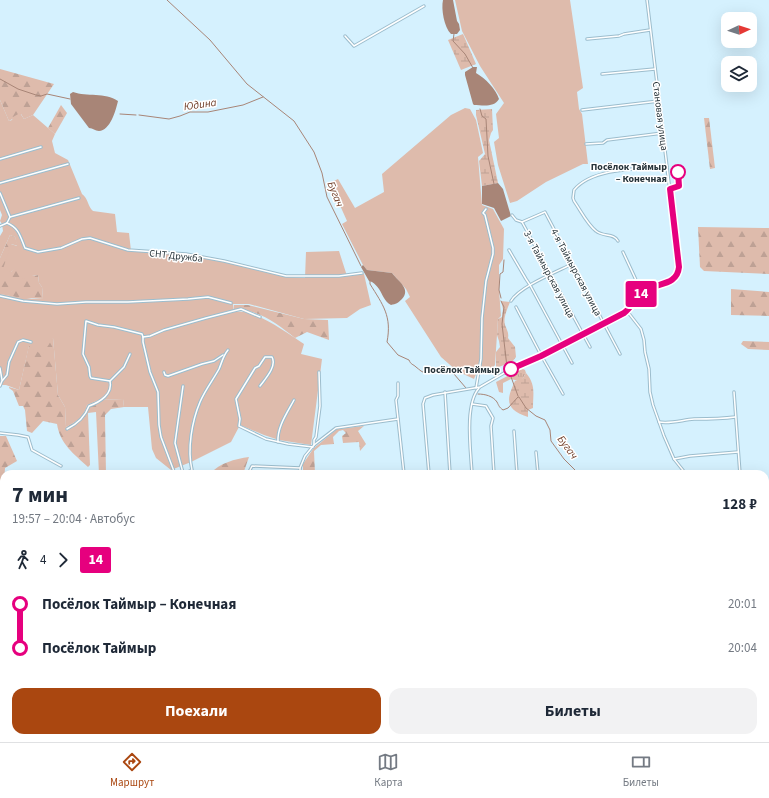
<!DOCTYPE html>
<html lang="ru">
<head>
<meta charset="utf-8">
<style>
	body { margin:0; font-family:"Source Sans 3",sans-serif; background:#f2f2f3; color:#1f2937; height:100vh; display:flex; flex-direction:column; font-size:15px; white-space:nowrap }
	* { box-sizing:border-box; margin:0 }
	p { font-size:13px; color:#747a83 }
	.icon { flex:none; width:22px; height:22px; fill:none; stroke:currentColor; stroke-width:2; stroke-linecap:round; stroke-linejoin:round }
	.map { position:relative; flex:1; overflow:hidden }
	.details { position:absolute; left:0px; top:470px; width:769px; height:272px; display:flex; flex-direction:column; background:#fff; border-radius:12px 12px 0 0; box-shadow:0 4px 16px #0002 }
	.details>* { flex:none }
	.badge { padding:0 8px; border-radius:3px; font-size:14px; line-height:26px }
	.needle { width:26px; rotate:86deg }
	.fabs { position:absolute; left:721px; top:12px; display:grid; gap:8px }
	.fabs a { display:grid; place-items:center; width:36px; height:36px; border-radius:8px; background:#fff; box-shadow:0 4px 16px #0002; font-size:20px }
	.map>.badge { position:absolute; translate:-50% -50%; box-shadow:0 0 0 2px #fff }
	.legs { display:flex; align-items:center; gap:6px; height:44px; padding:0 12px; font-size:13px }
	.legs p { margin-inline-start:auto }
	.head { display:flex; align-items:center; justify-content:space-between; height:68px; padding:0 12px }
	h1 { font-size:22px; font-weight:700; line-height:30px }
	.button { display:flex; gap:8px; margin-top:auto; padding:8px 12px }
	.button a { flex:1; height:46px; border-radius:12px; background:#aa4710; color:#fff; font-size:16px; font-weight:700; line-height:46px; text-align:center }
	.button a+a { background:#f2f2f3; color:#1f2937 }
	ul { padding:0 12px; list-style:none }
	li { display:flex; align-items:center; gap:14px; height:44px; font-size:15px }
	li i { display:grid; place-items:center; width:6px; height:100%; margin:0 5px; background:currentColor }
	li i::after { content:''; width:10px; height:10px; margin:-5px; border:3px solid; border-radius:50%; background:#fff }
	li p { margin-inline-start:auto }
	li:first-child i { background:linear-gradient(#0000 50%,currentColor 0) }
	li:last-child i { background:linear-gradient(currentColor 50%,#0000 0) }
	.menu { display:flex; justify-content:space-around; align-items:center; height:56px; border-top:1px solid #e0e1e3; background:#fff; font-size:11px; color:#747a83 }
	.menu a { display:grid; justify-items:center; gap:2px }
	.menu .active { color:#aa4710 }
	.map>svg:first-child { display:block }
	.grass { fill:url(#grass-tufts) }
	.forest { fill:url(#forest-firs) }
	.wetland { fill:url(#wetland-marsh) }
	.green { fill:#debbac }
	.water { fill:#a88577 }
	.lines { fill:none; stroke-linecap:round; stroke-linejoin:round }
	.stream { stroke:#a88577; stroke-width:1 }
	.street-casing { stroke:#9cbdcd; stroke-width:3.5 }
	.secondary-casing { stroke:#9cbdcd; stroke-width:4.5 }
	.street { stroke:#fff; stroke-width:1.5 }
	.secondary { stroke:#fff; stroke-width:2.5 }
	.rail-casing { stroke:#5e6f77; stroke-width:2.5 }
	.rail { stroke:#fff; stroke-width:1; stroke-dasharray:3; stroke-linecap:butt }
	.line-1-casing { stroke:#fff; stroke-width:9 }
	.line-1 { stroke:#e6007e; stroke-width:6 }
	.stop-1-dot { fill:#fff; stroke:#e6007e; stroke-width:2 }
	.labels { text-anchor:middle; stroke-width:3; stroke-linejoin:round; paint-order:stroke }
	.street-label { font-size:10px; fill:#27343a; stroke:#fff }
	.stop-label { font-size:10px; font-weight:bold; fill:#27343a; stroke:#fff; text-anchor:end }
	.water-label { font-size:11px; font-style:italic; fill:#703e28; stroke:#fff }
</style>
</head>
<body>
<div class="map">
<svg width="769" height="742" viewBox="0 0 769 742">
	<defs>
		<pattern id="grass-tufts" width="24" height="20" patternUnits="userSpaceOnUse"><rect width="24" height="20" fill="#debbac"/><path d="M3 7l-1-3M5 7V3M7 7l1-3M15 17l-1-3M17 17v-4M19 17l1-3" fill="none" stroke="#bea195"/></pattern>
		<pattern id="forest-firs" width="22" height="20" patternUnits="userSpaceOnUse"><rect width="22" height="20" fill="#debbac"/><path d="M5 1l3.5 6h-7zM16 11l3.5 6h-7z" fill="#bea195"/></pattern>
		<pattern id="wetland-marsh" width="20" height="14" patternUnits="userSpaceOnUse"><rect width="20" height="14" fill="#debbac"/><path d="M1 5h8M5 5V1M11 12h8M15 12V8" fill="none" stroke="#bea195"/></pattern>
	</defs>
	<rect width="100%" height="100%" fill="#d5f1fe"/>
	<g class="grass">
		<polygon points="523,369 525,370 526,373 523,378 519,381 511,379 503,383 503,393 499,392 496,382 517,371"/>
		<polygon points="121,738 378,738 378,741 384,742 121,742"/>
	</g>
	<g class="forest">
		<polygon points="0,69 54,84 33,115 24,119 21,114 9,121 0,100"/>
		<polygon points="61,105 67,113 55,134 48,128"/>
		<polygon points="704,118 709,118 715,168 710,169"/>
		<polygon points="698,227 769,228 769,274 704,271 700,267"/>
		<polygon points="10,235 15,237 18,246 11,244 11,272 14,268 32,276 38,275 39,283 42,287 43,299 31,298 26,299 0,294 0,258"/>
		<polygon points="731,289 769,292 769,316 731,315"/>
		<path d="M234,305H248L304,319L328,320L329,340L307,332L295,338C278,324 258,309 234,309Z"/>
		<path d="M53,338L58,395L65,407L66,427C77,421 84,418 87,405L99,400L123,399L124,407L111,409L105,415L106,474H99L96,412L88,413L90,465L88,467C74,454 60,444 57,424L43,421L32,433L27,431L25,410L23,406H19L13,391L9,388V387L19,390L29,345Z"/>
		<polygon points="743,341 769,342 769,350 748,349 741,344"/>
		<polygon points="364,426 358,431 366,444 360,451 359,442 343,443 342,436 346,433 343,430 339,431 333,437 334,444 321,445 314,451 315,474 303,474 303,464 313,449 337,429"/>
		<polygon points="0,436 6,436 17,461 5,468 4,481 0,481"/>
		<path d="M249,457L243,474H210C219,463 235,459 249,457Z"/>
	</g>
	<g class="wetland">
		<polygon points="463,34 476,64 461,70 448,40"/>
		<polygon points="492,109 493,130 491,133 489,140 498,183 482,186 479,161 485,154 476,115 476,110"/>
		<path d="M501,301L510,302C507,310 503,318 505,325C507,330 509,333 508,338L515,347L516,357L512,362L496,368V352L500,347L499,341L497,335L498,319L502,317L503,309Z"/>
		<path d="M526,373C536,385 533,393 533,408L528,410V417C505,409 506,400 515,381L523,378Z"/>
	</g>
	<g class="green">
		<polygon points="455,0 570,0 583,88 577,92 579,109 582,114 588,164 583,164 546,182 517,201 510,203 498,165 494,142 499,138 496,114 504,103 480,66 462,31"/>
		<path d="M0,100L9,121L12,120L13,117L20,113L24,119L33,115L55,134L52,141L55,153L68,160L82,194C88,198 88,207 93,211L115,214L117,232L129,233L131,251L185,255L223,261L287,277L305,278L306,252L339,251L347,276L364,274L371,305L360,309L347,318L304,319L249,304H233L234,312C254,308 287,333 304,344L301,354L322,359L311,445L279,440L264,435L240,425L231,442L191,462L171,470L156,458L152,449L148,407H124L123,399L99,400L87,405C84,418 77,421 66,427L65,407L58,395L53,338L42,355L29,346L19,390L6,385H0V294C15,297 28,299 43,299L42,287L39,283L38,275L32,276L27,281L20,276V272L14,269L11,272L3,269L11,244L17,246L15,237L10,235L0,258V236L3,231L2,224L0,221L2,215L0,210Z"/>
		<polygon points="465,108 470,109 476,120 483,153 478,157 482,205 493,209 504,229 503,259 499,265 499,290 501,316 498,319 495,365 490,372 477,372 474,379 457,371 441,357 405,301 410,297 406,289 392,273 367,270 363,265 342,224 347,221 330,183 338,179 355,208 384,192 382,174 451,115"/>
	</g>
	<g class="water">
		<path d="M443,0H453L457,21L459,24L460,30L457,34H451C444,27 441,9 443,0Z"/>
		<path d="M473,67H477L476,73C485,78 496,89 499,99C494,108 482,105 474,105L473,104L465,75V72Z"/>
		<path d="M73,92C87,97 105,92 118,101C116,110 110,131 99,131C95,131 93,128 89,128L71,104L70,94Z"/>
		<polygon points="498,183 503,189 511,216 501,221 494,208 482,204 482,186"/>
		<path d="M363,265L367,270L392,273C399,282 411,289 402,299C398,303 396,304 391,305C384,301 383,295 379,289C377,286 375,284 372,282L369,281L361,267Z"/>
	</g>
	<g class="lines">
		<g class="stream">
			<polyline points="167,0 210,40 247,84 294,121 314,152 322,173 327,197 361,266"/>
			<polyline points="454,34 453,41 465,54 473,68"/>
			<polyline points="0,79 18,89 36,95 41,96 47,94 70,99"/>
			<polyline points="480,109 482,116 486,119 488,156 494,184"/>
			<polyline points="120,114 136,115"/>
			<polyline points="139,115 169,119 180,116 190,112 208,112 243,105 263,97"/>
			<path d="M370,280V284C383,305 392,316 387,342L398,355L409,360C411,365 413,364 416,367C418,368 419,370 421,371C428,376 437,372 444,370L445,367H448L466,388"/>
			<polyline points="501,298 499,290 500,274 503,272 504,260"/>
			<polyline points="501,301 504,307 502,324 507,367"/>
			<polyline points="510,374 518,396"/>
			<path d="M478,394C485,394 493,396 497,402C499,406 499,407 503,410L508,408L518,397H519L526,408L536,416L545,420L550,430L551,441L564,459L579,474"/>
		</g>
		<g class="street-casing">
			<g id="street">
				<polyline points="345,36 354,46 424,6"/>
				<polyline points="587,39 619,36 624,34 650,30"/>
				<polyline points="602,74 655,69"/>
				<polyline points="582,110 659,101"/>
				<polyline points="586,144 603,143 607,140 663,133"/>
				<polyline points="0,159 41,147"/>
				<polyline points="0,183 68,164"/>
				<polyline points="0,193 10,217 7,223"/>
				<polyline points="512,215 516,220 522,222 545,212 620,354"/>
				<polyline points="10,217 79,198"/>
				<polyline points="522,222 590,347"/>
				<path d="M7,223C19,228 20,236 25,248L38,252L61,248L82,239L90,238L128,250L186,254L224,261L286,276H339L362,273"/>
				<polyline points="0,226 7,223"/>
				<path d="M618,241C614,233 603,237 596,231C587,224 581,211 574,201L573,198L574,190C593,167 641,169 667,167"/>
				<polyline points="509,250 526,279 530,285 572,363"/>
				<polyline points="623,252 636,280 639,296"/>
				<polyline points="0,296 23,301 57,304 86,302 128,302 188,299 208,297 231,303"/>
				<path d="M511,301C519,287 556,272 572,264"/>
				<polyline points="516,307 541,355 563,394"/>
				<polyline points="627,311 641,329 644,340 645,352 649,369 650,392 653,405 664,436 674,459 686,474"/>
				<polyline points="0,368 2,380"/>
				<polyline points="164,372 165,375 168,376 202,364 214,361 223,355"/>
				<polyline points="110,381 91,378 90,376 89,367 83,354 86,321 98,325 114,327 142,334 143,337"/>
				<polyline points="398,383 398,396 396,400 404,474"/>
				<polyline points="0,386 2,381 7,375 9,362 18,342 23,340 31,342"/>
				<path d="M260,386C266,378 277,366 272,357H265L259,366L255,368L236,399L240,419L239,426L266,439L288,444L313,447"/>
				<polyline points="476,388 481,359 482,318 486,281 493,254 493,248 485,215 483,213 486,209"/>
				<polyline points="445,392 450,474"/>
				<polyline points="734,392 740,474"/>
				<polyline points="472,404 486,406 493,418 491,426 494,474"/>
				<path d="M659,422C671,424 682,420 694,419C708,419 721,419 735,417"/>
				<path d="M67,429C77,424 85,417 89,406C100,402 113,394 110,381L124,367L130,354"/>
				<polyline points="514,431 517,474"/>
				<polyline points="0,433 18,435 28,437 32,450 61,466"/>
				<path d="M278,442C277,427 287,413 294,400"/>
				<polyline points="314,445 314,440 316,437 320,406 319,372"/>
				<polyline points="536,452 538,474"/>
				<polyline points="674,459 690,456 738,452"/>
				<polyline points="183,473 175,443 183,386"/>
				<polyline points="175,474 161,437 159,425 158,392 150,372 143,342 143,337 150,336 164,330 206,318 241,309 260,317"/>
				<path d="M183,474L192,470C187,449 192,421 200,402C205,390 213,380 219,369C222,362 223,356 228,350"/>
				<polyline points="248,474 252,466 300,468"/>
				<polyline points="300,474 300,468 305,456 314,445 336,428 398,419"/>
				<path d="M429,474L423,404L425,398L433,395L480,387L511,369L541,356L624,313C632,307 635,298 643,292C655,282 676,287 679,267L647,0"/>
				<path d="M472,474C471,452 464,405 479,388"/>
				<polyline points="765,706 769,705"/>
				<polyline points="493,738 494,742"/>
				<polyline points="513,738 513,742"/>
				<polyline points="563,738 568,742"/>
				<polyline points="209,742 209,738"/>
				<polyline points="529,742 532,738"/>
				<polyline points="579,742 585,738"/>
				<polyline points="725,742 727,738"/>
			</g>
		</g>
		<g class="secondary-casing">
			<g id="secondary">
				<polyline points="0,507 4,506"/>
				<polyline points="69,738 70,742"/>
				<polyline points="451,738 451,742"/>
				<polyline points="459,738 459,742"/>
			</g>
		</g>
		<use href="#street" class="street"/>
		<use href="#secondary" class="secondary"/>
		<g class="rail-casing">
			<g id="rail">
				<polyline points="765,692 769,690"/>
				<polyline points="765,701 769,700"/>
				<polyline points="608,742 615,738"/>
				<polyline points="619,742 626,738"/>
				<polyline points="720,742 722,738"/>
			</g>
		</g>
		<use href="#rail" class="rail"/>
	</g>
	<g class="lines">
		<g class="line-1-casing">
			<path id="line-1" d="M511,369L541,356L624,313C632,307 635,298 643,292C655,282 677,287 679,267L670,189L679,186L678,172"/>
		</g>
		<use href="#line-1" class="line-1"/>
	</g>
	<g class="stop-1-dot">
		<circle cx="678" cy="172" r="7"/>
		<circle cx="511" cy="369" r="7"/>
	</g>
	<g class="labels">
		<g class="street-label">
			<text transform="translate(661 116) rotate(83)" y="4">Становая улица</text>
			<text transform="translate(176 255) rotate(6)" y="4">СНТ Дружба</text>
			<text transform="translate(577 272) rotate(62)" y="4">4-я Таймырская улица</text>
			<text transform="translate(550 274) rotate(62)" y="4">3-я Таймырская улица</text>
		</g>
		<g class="stop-label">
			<text x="667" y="170">Посёлок Таймыр<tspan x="667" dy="12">– Конечная</tspan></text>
			<text x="500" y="373">Посёлок Таймыр</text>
		</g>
		<g class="water-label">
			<text transform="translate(200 104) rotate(-8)" y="4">Юдина</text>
			<text transform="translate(336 194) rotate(68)" y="4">Бугач</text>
			<text transform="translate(568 447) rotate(53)" y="4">Бугач</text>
		</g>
	</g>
</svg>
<div class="fabs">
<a><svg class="needle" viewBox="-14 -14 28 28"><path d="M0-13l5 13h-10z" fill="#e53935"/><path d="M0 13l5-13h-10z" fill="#747a83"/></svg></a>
<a><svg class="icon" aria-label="layers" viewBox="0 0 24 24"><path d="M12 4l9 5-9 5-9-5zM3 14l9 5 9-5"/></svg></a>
</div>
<b class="badge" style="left:641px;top:294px;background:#e6007e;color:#fff">14</b>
<section class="details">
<div class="head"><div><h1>7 мин</h1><p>19:57 – 20:04 · Автобус</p></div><b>128 ₽</b></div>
<div class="legs"><svg class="icon" aria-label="walk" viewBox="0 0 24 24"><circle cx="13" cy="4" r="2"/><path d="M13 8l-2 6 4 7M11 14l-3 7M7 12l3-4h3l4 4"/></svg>4<svg class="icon" aria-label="forward" viewBox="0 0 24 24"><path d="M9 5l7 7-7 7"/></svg><b class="badge" style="background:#e6007e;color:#fff">14</b></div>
<ul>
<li><i style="color:#e6007e"></i><b>Посёлок Таймыр – Конечная</b><p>20:01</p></li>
<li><i style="color:#e6007e"></i><b>Посёлок Таймыр</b><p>20:04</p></li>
</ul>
<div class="button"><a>Поехали</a><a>Билеты</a></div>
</section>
</div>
<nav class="menu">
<a class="active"><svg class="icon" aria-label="directions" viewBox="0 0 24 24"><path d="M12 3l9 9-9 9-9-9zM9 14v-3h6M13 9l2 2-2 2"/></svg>Маршрут</a>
<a><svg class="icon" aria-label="map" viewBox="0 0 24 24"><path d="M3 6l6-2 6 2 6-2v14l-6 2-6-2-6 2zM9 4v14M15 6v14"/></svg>Карта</a>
<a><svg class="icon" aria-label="tickets" viewBox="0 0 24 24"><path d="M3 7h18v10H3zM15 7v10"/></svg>Билеты</a>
</nav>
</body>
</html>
